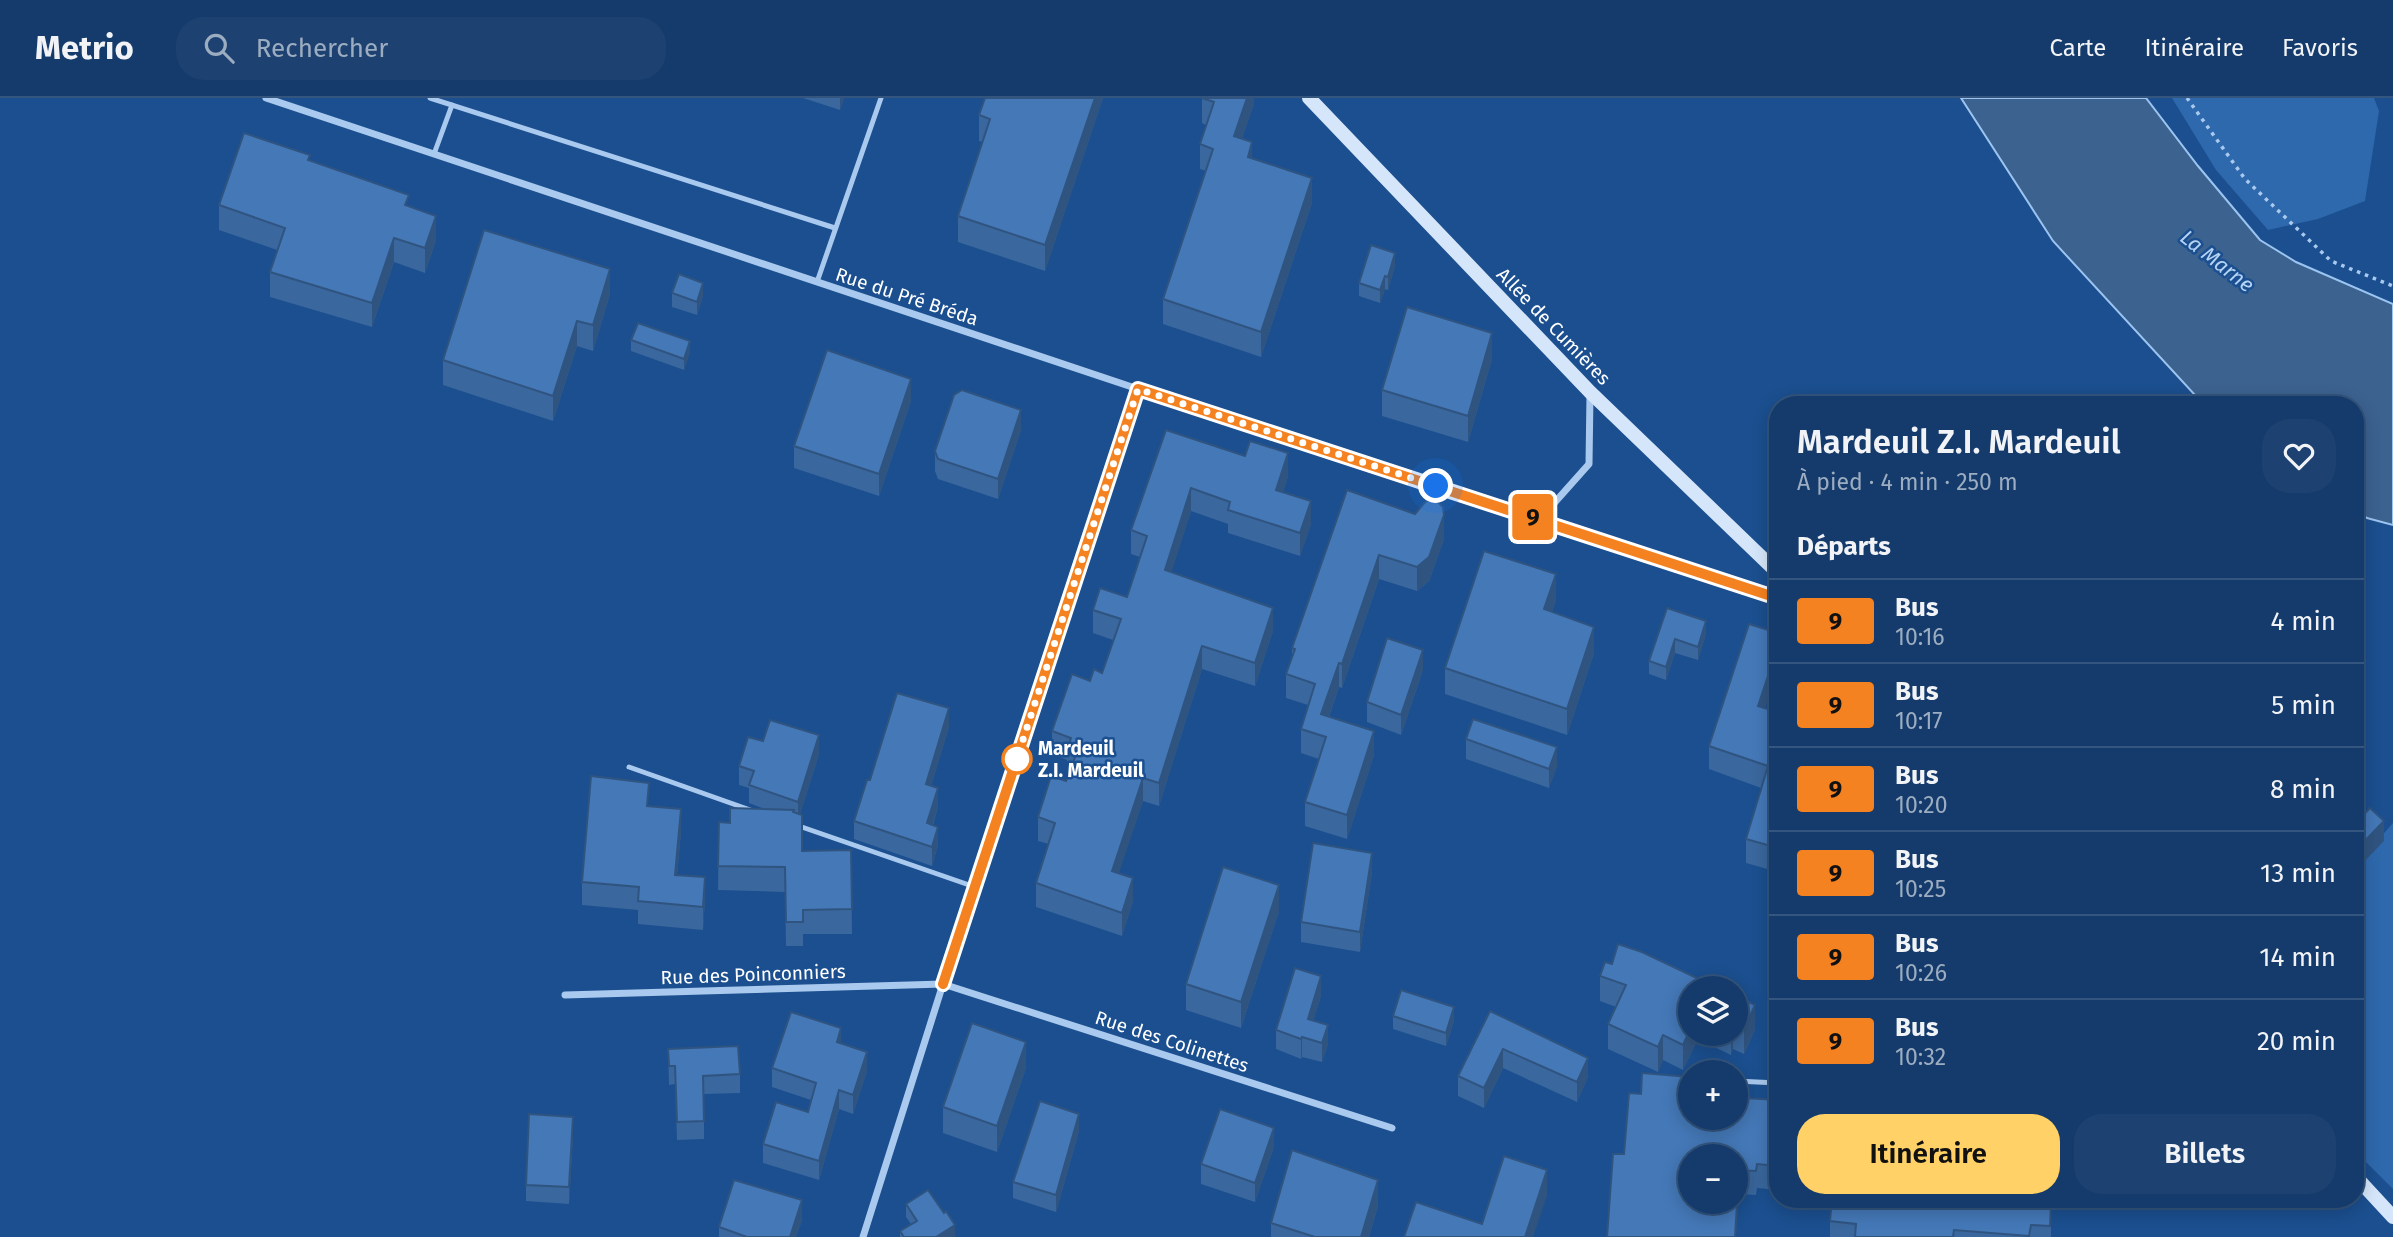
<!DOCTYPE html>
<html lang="fr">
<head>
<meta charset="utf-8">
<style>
	body { margin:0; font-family:"Fira Sans",sans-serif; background:#1d4271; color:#f1f3f6; height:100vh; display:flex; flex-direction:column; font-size:26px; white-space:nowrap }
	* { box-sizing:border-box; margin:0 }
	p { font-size:23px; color:#9dadc1 }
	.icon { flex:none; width:38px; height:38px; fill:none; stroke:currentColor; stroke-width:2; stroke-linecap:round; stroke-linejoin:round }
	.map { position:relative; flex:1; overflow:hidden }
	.drawer { position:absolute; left:1769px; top:298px; width:595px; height:812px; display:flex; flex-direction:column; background:#143b6b; border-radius:28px; box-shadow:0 4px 18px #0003,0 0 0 2px #33557e }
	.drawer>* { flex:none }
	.badge { padding:0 14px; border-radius:5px; font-size:24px; line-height:46px }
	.controls { position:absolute; left:1678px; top:878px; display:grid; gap:14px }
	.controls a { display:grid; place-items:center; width:70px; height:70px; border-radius:50%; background:#143b6b; box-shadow:0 4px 18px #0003,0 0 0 2px #33557e; font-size:35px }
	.you { position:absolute; width:35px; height:35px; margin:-18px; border:5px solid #fff; border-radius:50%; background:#1a73e8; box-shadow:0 0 0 10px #1a73e833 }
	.map>.badge { position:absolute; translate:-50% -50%; box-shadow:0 0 0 4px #fff }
	h2 { padding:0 28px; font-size:26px; line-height:63px }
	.round { display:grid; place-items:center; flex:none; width:74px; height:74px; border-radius:28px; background:#1d4271 }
	.headline { display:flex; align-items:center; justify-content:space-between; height:119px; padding:0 28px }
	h1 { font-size:33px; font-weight:600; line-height:52px }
	.action { display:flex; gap:14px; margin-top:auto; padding:14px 28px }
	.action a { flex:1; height:80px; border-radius:28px; background:#ffd166; color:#111; font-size:28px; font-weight:600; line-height:80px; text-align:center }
	.action a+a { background:#1d4271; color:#f1f3f6 }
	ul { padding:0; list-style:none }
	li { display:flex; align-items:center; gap:21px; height:84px; padding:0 28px; border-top:2px solid #33557e }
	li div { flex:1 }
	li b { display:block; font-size:26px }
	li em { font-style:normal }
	li .badge { min-width:77px; font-weight:700; text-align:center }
	header { display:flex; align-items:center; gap:42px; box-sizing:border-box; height:98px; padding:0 35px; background:#143b6b; border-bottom:2px solid #33557e }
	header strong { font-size:33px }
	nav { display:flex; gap:38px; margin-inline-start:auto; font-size:24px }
	.search { width:490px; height:63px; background:#1d4271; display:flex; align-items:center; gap:18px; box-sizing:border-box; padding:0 24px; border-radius:28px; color:#9dadc1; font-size:26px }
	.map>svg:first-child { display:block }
	.green { fill:#2e69ad }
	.water { fill:#3c6290; stroke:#9cc4f0; stroke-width:2 }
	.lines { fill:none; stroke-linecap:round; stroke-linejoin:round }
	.path { stroke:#a9c9ee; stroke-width:3.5; stroke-dasharray:3.5 5; stroke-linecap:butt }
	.service { stroke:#a9c9ee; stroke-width:5 }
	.minor { stroke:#a9c9ee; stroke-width:7 }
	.secondary { stroke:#d6e6fa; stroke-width:14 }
	.wall { fill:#3a679d }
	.shaded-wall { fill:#305480 }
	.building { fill:#4478b7; stroke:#305480; stroke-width:2; fill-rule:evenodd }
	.line-casing { stroke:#fff; stroke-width:16 }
	.line { stroke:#f58220; stroke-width:10 }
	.walk { stroke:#fff; stroke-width:7; stroke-dasharray:0 12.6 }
	.stop-dot { fill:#fff; stroke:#f58220; stroke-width:3.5 }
	.labels { text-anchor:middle; stroke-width:5; stroke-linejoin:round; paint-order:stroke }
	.street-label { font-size:19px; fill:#fff; stroke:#1b4f8f }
	.stop-label { font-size:19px; font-weight:bold; fill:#fff; stroke:#1b4f8f; text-anchor:start }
	.water-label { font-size:21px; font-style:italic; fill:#b5d3f5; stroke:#1b4f8f }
</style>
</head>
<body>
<header>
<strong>Metrio</strong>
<div class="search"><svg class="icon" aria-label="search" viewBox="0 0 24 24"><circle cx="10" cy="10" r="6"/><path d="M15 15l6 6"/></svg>Rechercher</div>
<nav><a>Carte</a><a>Itinéraire</a><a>Favoris</a></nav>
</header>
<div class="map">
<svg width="2393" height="1139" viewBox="0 0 2393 1139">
	<rect width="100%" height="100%" fill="#1b4f8f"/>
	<g class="green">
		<polygon points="2172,0 2374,0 2379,13 2365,103 2318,121 2268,132 2216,72"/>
		<polygon points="2393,725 2393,1091 2356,1054 2356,767"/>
	</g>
	<polygon class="water" points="1961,0 2146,0 2198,68 2260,142 2296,164 2393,206 2393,427 2367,420 2356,412 2356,306 2209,306 2194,296 2053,143"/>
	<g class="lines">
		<polyline class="path" points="2187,0 2245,81 2331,163 2393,188"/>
		<g class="service">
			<polyline points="430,0 835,130"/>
			<polyline points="434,56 452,7"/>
			<polyline points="817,184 881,0"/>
			<polyline points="629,669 753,713"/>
			<polyline points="796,727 975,789"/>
			<polyline points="1736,983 1778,985"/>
		</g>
		<g class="minor">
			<polyline points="266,0 1138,291 1768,497 1778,490"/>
			<polyline points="1540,421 1589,366 1590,297"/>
			<polyline points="565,897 943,886 1392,1030"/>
			<polyline points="863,1139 943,886 1138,291"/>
		</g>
		<g class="secondary">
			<polyline points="1309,0 1590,294 1778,475"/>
			<polyline points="2356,1079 2393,1119"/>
		</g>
	</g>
	<g class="wall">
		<polygon points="803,0 844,0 840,12"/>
		<polygon points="1103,0 1045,173 958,144 958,118 983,44 979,43 979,17"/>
		<polygon points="1202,0 1254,0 1254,6 1242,40 1252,61 1312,105 1261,259 1163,226 1163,201 1206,73 1200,71 1200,46 1206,27 1202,25"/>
		<polygon points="310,63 409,108 436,142 425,175 394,164 372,229 270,199 270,174 277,152 219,132 219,107"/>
		<polygon points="1395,168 1388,192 1385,191 1380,205 1359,198 1359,185"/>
		<polygon points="672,195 703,198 697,217 672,209"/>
		<polygon points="610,196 593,253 577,248 553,323 443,287 443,262"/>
		<polygon points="631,242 690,254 684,272 631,253"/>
		<polygon points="1492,261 1468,344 1382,318 1382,292"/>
		<polygon points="911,303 879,398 794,370 794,348"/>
		<polygon points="1021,332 998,401 938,381 935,373 935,353"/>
		<polygon points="1166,332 1288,378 1283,394 1311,426 1300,458 1228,435 1228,426 1191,413 1171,474 1273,533 1255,588 1202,571 1159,708 1143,703 1118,775 1133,803 1122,838 1036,809 1036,785 1049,746 1038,743 1038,719 1066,683 1069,674 1067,674 1067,662 1052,656 1052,633 1090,583 1102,575 1113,542 1093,535 1093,512 1127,499 1140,459 1131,456 1131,432"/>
		<polygon points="1415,416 1444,441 1429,483 1417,493 1379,481 1342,590 1339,589 1329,619 1374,657 1347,741 1305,728 1305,704 1319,661 1301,655 1301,631 1308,607 1286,600 1286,576 1292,559 1292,550"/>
		<polygon points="1556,502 1552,514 1594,555 1567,637 1445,596 1445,570"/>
		<polygon points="1667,510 1706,536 1698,562 1675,555 1666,582 1649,576 1649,563"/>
		<polygon points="1423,572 1401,637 1367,624 1367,604"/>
		<polygon points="1765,611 1778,614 1778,774 1746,765 1746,741 1761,690 1709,671 1709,648"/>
		<polygon points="949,629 931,688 938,709 933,727 938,747 932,768 854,741 854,723 870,682"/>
		<polygon points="1466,641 1557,668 1549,690 1466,661"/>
		<polygon points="763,643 819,656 800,716 802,753 851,752 852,836 803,836 803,848 786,848 785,794 718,792 719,724 730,725 765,711 749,705 749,690 739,687 739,668"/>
		<polygon points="649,708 681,734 677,777 705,802 703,832 638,826 638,812 582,807 582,784"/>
		<polygon points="1372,774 1360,854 1301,844 1301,824"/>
		<polygon points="1279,813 1241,930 1186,912 1186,886"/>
		<polygon points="1600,878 1690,891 1690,936 1736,936 1736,898 1755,932 1744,956 1733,951 1731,957 1698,941 1683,972 1663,962 1658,974 1608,951 1608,926 1616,909 1600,903"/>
		<polygon points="1321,898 1313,923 1328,946 1322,964 1302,959 1301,961 1276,951 1276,932"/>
		<polygon points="1490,913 1588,979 1577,1004 1503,970 1484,1010 1458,998 1458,978"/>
		<polygon points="1393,918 1454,923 1446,948 1393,931"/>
		<polygon points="841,946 867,973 853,1016 839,1011 819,1082 763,1065 763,1046 808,1014 811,1002 772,989 772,970"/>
		<polygon points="668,951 740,976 740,995 704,996 704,1041 677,1042 675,986 669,987"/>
		<polygon points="1026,970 997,1054 943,1035 943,1009"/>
		<polygon points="1746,1000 1778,1002 1778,1092 1757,1090 1756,1097 1739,1096 1624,1056"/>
		<polygon points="1079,1033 1056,1114 1013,1100 1013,1084"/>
		<polygon points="573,1036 569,1106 526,1103 526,1087"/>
		<polygon points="1274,1049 1255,1104 1201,1086 1201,1066"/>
		<polygon points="1991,1101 2051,1129 2051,1139 1830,1139 1830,1123"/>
		<polygon points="2092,1101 2120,1101 2120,1103"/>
		<polygon points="906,1106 944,1115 955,1139 900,1139 900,1133 911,1126 906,1119"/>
		<polygon points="1378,1108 1369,1139 1271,1139 1271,1125"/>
		<polygon points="802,1122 796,1139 719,1139 719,1129"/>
	</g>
	<g class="shaded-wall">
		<polygon points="840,0 844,0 840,12"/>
		<polygon points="1095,0 1103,0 1045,173 1045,147"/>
		<polygon points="1247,0 1254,0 1254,6 1234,63 1234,38"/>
		<polygon points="1252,44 1252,69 1248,59"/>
		<polygon points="1312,80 1312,105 1261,259 1261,234"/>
		<polygon points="436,118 436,142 425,175 425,150"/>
		<polygon points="394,140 394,164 372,229 372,205"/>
		<polygon points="1395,155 1395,168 1388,192 1388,179"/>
		<polygon points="610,171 610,196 593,253 593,227"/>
		<polygon points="1385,178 1385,191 1380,205 1380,192"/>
		<polygon points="703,185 703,198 697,217 697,204"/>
		<polygon points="577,223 577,248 553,323 553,298"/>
		<polygon points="1492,235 1492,261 1468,344 1468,318"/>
		<polygon points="690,243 690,254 684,272 684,261"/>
		<polygon points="911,281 911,303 879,398 879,376"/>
		<polygon points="1021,312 1021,332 998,401 998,381"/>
		<polygon points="1288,355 1288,378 1276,415 1276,392"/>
		<polygon points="1191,390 1191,413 1165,495 1165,472"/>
		<polygon points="1311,403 1311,426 1300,458 1300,435"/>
		<polygon points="1444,417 1444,441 1429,483 1417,493 1417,469"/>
		<polygon points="1379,457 1379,481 1342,590 1342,566"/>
		<polygon points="1556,476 1556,502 1544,537 1544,511"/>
		<polygon points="1273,510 1273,533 1255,588 1255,565"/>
		<polygon points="1706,523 1706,536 1698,562 1698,549"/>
		<polygon points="1594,529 1594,555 1567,637 1567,611"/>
		<polygon points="1675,541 1675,555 1666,582 1666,569"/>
		<polygon points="1202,548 1202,571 1159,708 1159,685"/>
		<polygon points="1778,548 1778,572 1758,632 1758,608"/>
		<polygon points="1423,552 1423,572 1401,637 1401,617"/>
		<polygon points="1339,565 1339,589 1322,638 1321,616"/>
		<polygon points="949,610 949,629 926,705 926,686"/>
		<polygon points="1374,633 1374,657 1347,741 1347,717"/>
		<polygon points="819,637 819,656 798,722 798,704"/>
		<polygon points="1557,649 1557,668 1549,690 1549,671"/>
		<polygon points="1143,680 1143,703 1112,796 1112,773"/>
		<polygon points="938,690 938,709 927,744 927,725"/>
		<polygon points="681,711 681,734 675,800 675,777"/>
		<polygon points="2384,723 2384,743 2356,772 2356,752"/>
		<polygon points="938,729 938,747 932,768 932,749"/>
		<polygon points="1372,755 1372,774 1360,854 1360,834"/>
		<polygon points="705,779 705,802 703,832 703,809"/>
		<polygon points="1133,780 1133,803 1122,838 1122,815"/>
		<polygon points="1279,787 1279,813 1241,930 1241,904"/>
		<polygon points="1321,878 1321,898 1308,941 1308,921"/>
		<polygon points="1755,907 1755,932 1744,956 1744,931"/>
		<polygon points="1454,909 1454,923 1446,948 1446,935"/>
		<polygon points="1328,927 1328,946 1322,964 1322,945"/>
		<polygon points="841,930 841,949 837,944"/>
		<polygon points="1690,932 1690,936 1698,936 1698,941 1683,972 1683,947"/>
		<polygon points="1731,936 1733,936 1733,951 1731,957"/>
		<polygon points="1663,937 1663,962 1658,974 1658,949"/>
		<polygon points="1302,939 1302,959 1301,961 1301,941"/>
		<polygon points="1026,944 1026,970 997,1054 997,1028"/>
		<polygon points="1503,951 1503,970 1484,1010 1484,990"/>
		<polygon points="867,954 867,973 853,1016 853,997"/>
		<polygon points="1588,960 1588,979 1577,1004 1577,984"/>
		<polygon points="839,992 839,1011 819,1082 819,1063"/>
		<polygon points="1079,1016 1079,1033 1056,1114 1056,1097"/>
		<polygon points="573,1019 573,1036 569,1106 569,1089"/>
		<polygon points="1274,1030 1274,1049 1255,1104 1255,1085"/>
		<polygon points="1547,1072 1547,1098 1533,1139 1525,1139"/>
		<polygon points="1739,1072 1739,1096 1736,1139 1735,1139"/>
		<polygon points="1378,1082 1378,1108 1369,1139 1361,1139"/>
		<polygon points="802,1102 802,1122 796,1139 790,1139"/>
		<polygon points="955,1127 955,1139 936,1139"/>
	</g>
	<g class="building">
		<polygon points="985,0 1095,0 1045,147 958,118 990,21 979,17"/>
		<polygon points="1202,0 1247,0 1234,38 1252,44 1248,59 1312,80 1261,234 1163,201 1213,51 1200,46 1214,4"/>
		<polygon points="244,35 310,57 308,62 409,97 405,107 436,118 425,150 394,140 372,205 270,174 285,130 219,107"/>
		<polygon points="484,132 610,171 593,227 577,223 553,298 443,262"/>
		<polygon points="1371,147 1395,155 1388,179 1385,178 1380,192 1359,185"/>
		<polygon points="679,176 703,185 697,204 672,195"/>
		<polygon points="1407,209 1492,235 1468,318 1382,292"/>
		<polygon points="638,225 690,243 684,261 631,242"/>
		<polygon points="827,252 911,281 879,376 794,348"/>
		<polygon points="962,292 1021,312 998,381 938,361 935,353 954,297"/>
		<polygon points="1166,332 1245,358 1250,343 1288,355 1276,392 1311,403 1300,435 1228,412 1230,404 1191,390 1165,472 1273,510 1255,565 1202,548 1159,685 1143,680 1112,773 1133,780 1122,815 1036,785 1055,725 1038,719 1051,678 1066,683 1077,654 1067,651 1071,640 1052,633 1072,576 1090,583 1094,571 1102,575 1121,521 1093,512 1100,490 1127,499 1147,438 1131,432"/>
		<polygon points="1347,392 1415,416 1426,403 1437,403 1443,409 1444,417 1429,459 1417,469 1379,457 1342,566 1339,565 1321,616 1374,633 1347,717 1305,704 1326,639 1301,631 1315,586 1286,576 1295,551 1292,550"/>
		<polygon points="1484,453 1556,476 1544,511 1594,529 1567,611 1445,570"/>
		<polygon points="1667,510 1706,523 1698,549 1675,541 1666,569 1649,563"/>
		<polygon points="1749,526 1778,535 1778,548 1758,608 1778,614 1778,750 1746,741 1768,668 1709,648"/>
		<polygon points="1387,540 1423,552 1401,617 1367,604"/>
		<polygon points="897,595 949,610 926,686 938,690 927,725 938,729 932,749 854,723 867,682 870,682"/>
		<polygon points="1473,621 1557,649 1549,671 1466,641"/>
		<polygon points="770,622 819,637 798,704 749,687 754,673 739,668 748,639 763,643"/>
		<polygon points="591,678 649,685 647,708 681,711 675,777 705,779 703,809 638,803 639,789 582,784"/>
		<polygon points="730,710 794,712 793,714 802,717 802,753 851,752 852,811 803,812 803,824 786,824 785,769 718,768 719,724 730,725"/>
		<polygon points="2370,710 2384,723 2356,752 2356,725"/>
		<polygon points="1313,745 1372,755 1360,834 1301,824"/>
		<polygon points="1223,769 1279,787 1241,904 1186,886"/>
		<polygon points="1618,846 1642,854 1720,891 1690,891 1690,932 1683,947 1663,937 1658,949 1608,926 1626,887 1600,878 1605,864 1612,866"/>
		<polygon points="1295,870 1321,878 1308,921 1328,927 1322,945 1302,939 1301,941 1276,932"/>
		<polygon points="1401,892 1454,909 1446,935 1393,918"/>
		<polygon points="1736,898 1755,907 1744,931 1736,927"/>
		<polygon points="1490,913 1588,960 1577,984 1503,951 1484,990 1458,978"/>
		<polygon points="791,914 841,930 837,944 867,954 853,997 839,992 819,1063 763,1046 776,1004 808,1014 816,985 772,970"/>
		<polygon points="972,925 1026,944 997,1028 943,1009"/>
		<polygon points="738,948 740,976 703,978 704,1023 677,1024 675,968 669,968 668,951"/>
		<path d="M1642,975L1690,979V1020H1736V982L1746,983L1745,1000L1778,1002V1068L1757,1066L1756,1073L1739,1072L1735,1139H1607L1613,1056H1624L1629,995L1641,996ZM1690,1059H1736V1104H1690Z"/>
		<polygon points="1040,1003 1079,1016 1056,1097 1013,1084"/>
		<polygon points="1220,1011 1274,1030 1255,1085 1201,1066"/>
		<polygon points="529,1016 573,1019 569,1089 526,1087"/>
		<polygon points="1292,1052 1378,1082 1361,1139 1315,1139 1271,1125"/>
		<polygon points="1504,1058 1547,1072 1525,1139 1404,1139 1416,1104 1482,1126"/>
		<polygon points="734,1082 802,1102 790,1139 747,1139 719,1129"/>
		<polygon points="928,1092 944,1115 946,1113 955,1127 936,1139 904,1139 900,1133 917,1123 906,1106"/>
		<polygon points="1832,1101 1991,1101 2051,1105 2050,1128 2031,1127 2029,1138 1954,1132 1953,1139 1855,1139 1856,1126 1830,1123"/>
	</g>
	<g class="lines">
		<g class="line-casing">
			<polyline id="line" points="943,886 1138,291 1768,497 1778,490"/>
		</g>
		<use href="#line" class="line"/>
		<polyline class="walk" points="1017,661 1016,663 1138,291 1436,388"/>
	</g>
	<circle class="stop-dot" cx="1017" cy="661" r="14"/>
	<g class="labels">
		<g class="street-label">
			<text transform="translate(907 198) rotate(18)" y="7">Rue du Pré Bréda</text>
			<text transform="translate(1554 228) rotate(46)" y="7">Allée de Cumières</text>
			<text transform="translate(753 876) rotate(-2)" y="7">Rue des Poinconniers</text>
			<text transform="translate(1172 943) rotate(18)" y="7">Rue des Colinettes</text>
		</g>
		<g class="stop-label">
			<text x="1038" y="657">Mardeuil<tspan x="1038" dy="22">Z.I. Mardeuil</tspan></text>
		</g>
		<g class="water-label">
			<text transform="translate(2217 163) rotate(38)" y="7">La Marne</text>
		</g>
	</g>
</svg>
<div class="controls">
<a><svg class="icon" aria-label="layers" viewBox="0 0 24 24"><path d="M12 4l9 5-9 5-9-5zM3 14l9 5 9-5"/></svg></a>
<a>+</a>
<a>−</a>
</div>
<div class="you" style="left:1436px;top:388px"></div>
<b class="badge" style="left:1533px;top:419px;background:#f58220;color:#111">9</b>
<section class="drawer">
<div class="headline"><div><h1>Mardeuil Z.I. Mardeuil</h1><p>À pied · 4 min · 250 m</p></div><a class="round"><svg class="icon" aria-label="heart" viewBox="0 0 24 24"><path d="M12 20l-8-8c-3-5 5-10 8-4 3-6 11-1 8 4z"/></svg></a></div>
<h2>Départs</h2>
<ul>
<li><span class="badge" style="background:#f58220;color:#111">9</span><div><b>Bus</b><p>10:16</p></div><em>4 min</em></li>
<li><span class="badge" style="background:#f58220;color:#111">9</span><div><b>Bus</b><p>10:17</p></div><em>5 min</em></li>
<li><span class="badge" style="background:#f58220;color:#111">9</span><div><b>Bus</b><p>10:20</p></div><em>8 min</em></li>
<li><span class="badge" style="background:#f58220;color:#111">9</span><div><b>Bus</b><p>10:25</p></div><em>13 min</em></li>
<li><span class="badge" style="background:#f58220;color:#111">9</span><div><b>Bus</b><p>10:26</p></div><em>14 min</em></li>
<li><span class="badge" style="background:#f58220;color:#111">9</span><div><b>Bus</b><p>10:32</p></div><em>20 min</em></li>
</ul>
<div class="action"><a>Itinéraire</a><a>Billets</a></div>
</section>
</div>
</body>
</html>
